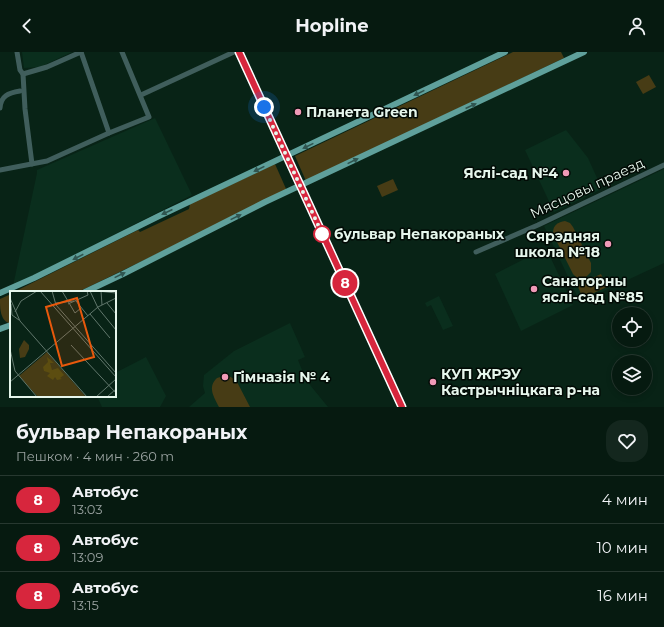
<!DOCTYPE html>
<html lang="ru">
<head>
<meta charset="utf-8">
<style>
	body { margin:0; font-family:Montserrat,sans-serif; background:#14271e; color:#f1f3f6; height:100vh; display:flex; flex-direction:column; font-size:15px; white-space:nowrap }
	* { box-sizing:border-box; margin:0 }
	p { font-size:13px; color:#98a19f }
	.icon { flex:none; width:22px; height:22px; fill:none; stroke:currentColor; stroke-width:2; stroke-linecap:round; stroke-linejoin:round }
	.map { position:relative; height:355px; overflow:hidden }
	.side { display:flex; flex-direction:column; background:#061a10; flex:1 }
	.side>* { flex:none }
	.badge { padding:0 8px; border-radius:13px; font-size:14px; line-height:26px }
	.buttons { position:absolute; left:612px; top:255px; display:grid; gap:8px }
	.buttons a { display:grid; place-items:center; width:40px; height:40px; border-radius:50%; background:#061a10; box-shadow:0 2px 6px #0003,0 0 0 1px #273830; font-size:20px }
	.you { position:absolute; width:20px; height:20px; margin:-10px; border:3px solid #fff; border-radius:50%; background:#1a73e8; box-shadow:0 0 0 6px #1a73e833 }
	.map>.badge { position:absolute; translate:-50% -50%; box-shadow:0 0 0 2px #fff }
	.round { display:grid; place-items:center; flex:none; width:42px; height:42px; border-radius:16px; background:#14271e }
	.head { display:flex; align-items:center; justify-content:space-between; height:68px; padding:0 16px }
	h1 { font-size:19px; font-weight:700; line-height:30px }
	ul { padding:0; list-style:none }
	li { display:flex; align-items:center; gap:12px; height:48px; padding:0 16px; border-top:1px solid #273830 }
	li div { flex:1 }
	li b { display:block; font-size:15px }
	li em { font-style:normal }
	li .badge { min-width:44px; font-weight:700; text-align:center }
	header { display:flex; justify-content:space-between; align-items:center; height:52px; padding:0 16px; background:#061a10; font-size:18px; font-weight:700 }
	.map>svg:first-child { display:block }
	.built { fill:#0a2e1d }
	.green { fill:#473c15 }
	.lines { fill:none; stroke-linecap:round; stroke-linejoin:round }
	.minor { stroke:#405e5c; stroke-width:5 }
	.major { stroke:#5fa09b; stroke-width:6 }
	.oneway { fill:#305550 }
	.line-casing { stroke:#fff; stroke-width:9 }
	.line { stroke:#d7263d; stroke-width:6 }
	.walk { stroke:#e6f6ec; stroke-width:4; stroke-dasharray:0 7.2 }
	.poi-dot { fill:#f09ab7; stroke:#020a05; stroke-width:1.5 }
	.stop-dot { fill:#fff; stroke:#d7263d; stroke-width:2 }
	.labels { text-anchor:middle; stroke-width:3; stroke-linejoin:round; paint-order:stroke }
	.poi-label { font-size:14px; font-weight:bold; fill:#e6f6ec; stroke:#020a05; text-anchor:start }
	.street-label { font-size:14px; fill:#e6f6ec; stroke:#020a05 }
	.stop-label { font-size:14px; font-weight:bold; fill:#e6f6ec; stroke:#020a05; text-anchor:start }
	.inset-road { fill:none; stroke:#61776c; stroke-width:1 }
	.view { fill:#e8590c; fill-opacity:0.15; stroke:#e8590c; stroke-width:2 }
	.inset-edge { fill:none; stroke:#e6f6ec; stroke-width:2 }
</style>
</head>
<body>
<header><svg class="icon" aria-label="back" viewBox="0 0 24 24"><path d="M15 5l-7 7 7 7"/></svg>Hopline<svg class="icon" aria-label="person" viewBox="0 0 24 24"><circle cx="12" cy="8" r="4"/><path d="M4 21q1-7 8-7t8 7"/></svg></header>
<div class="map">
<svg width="664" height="355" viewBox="0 0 664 355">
	<rect width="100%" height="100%" fill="#082316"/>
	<g class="built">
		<polygon points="22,0 72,0 40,15 24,16"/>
		<polygon points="155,66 192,143 13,234 37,121 37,118"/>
		<polygon points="566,78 588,106 602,137 554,160 525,98"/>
		<polygon points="664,117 664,211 580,250 544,174"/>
		<polygon points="546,196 573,253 521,279 495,222"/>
		<polygon points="439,244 453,274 443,278 431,253 427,255 425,251"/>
		<polygon points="290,271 305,305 298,308 306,328 328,355 189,355 205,341 203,334 204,323 234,299"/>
		<polygon points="146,305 166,344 160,355 102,355 97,344 115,344 115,321"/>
	</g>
	<g class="green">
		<polygon points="513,0 561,0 564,6 306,129 295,104"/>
		<polygon points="649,23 656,35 643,42 636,30"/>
		<polygon points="275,112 287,139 78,240 14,240 138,178 140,180 189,157 190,152"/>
		<polygon points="393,127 398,138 382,145 377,134"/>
		<path d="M565,169L570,171L573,175L591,211V220L585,226H577L573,222L554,184C551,176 556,170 565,169Z"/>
		<polygon points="601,222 607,235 583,246 577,233"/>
		<path d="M11,242V272C0,269 0,257 0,247Z"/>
		<path d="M227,323L236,328L250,355H219C214,345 207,335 217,326Z"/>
	</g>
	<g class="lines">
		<g class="minor">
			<polyline points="17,0 20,18 23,22 25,57 32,112"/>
			<polyline points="81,0 109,81"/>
			<polyline points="23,22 47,15 81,0"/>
			<polyline points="141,43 234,0"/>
			<path d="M0,56C1,44 8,41 20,39"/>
			<polyline points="0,118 47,109 109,81 149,65 122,0"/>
			<polyline points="476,200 538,173 664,113"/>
		</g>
		<g class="major">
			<polyline points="239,0 402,355"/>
			<polyline points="85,240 123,222 265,150 584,0"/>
			<polyline points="0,241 34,226 159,164 505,0"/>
			<polyline points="0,277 11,273"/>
		</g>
	</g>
	<defs><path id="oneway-solid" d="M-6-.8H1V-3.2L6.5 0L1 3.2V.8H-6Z"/></defs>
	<g class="oneway">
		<use href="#oneway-solid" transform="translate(419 41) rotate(154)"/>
		<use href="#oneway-solid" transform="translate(471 54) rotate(-25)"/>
		<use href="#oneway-solid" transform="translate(308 94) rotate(154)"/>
		<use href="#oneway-solid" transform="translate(353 109) rotate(-26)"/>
		<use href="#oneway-solid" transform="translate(259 117) rotate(154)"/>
		<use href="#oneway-solid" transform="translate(167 160) rotate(155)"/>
		<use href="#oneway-solid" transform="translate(236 165) rotate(-26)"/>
		<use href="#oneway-solid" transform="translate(78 205) rotate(153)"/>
		<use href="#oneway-solid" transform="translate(120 223) rotate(-26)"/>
	</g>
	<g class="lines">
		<g class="line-casing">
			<polyline id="line" points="239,0 402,355"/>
		</g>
		<use href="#line" class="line"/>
		<polyline class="walk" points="264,55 324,186 322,182"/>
	</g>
	<g class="poi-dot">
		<circle cx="298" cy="60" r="4"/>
		<circle cx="566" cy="121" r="4"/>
		<circle cx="608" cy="192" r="4"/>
		<circle cx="534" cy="237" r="4"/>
		<circle cx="225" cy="325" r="4"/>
		<circle cx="433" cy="330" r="4"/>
	</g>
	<circle class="stop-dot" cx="322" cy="182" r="8"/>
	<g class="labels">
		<g class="poi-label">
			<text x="306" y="65">Планета Green</text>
			<text x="558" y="126" text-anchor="end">Яслі-сад №4</text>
			<text x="600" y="189" text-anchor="end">Сярэдняя<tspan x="600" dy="16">школа №18</tspan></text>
			<text x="542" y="234">Санаторны<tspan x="542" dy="16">яслі-сад №85</tspan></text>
			<text x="441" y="327">КУП ЖРЭУ<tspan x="441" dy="16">Кастрычніцкага р-на</tspan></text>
			<text x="233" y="330">Гімназія № 4</text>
		</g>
		<g class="street-label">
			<text transform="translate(587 136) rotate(-25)" y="5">Мясцовы праезд</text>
		</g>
		<g class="stop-label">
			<text x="334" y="187">бульвар Непакораных</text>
		</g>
	</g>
	<g transform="translate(10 239)">
		<rect width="106" height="106" fill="#082316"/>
		<path d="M14,49L19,54V58L15,66L10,67L9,58ZM37,61L76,106H28L9,85Z" fill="#473c15"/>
		<path d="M37,66L44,72H40L42,79L48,77L54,84L50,87L52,88L47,89L45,86L43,89L37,85L40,82L34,80L33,76L38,71Z" fill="#5c4d10"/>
		<path class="inset-road" d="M30,0L106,86M42,0L46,14L106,82M52,0L65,22L71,17M80,0L88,17L106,39M87,0L106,2M91,0L92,14M0,7L10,30L77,106M66,10L78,25M46,12L64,10M97,12L106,23M1,13L2,24L9,29M58,13L78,4L77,0M5,21L11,10L27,0M80,23L100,47M61,54L106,102M0,58L5,80L27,106M0,91L88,16L106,7M86,106L106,88M97,106L106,98"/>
		<path class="view" d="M67,7L84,66L52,75L36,16Z"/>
		<rect width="106" height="106" class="inset-edge"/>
	</g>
</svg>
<div class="buttons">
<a><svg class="icon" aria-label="locate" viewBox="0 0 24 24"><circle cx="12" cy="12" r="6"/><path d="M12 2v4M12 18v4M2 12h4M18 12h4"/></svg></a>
<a><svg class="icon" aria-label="layers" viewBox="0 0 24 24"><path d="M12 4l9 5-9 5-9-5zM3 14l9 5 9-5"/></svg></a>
</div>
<div class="you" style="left:264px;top:55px"></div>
<b class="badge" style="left:345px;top:231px;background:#d7263d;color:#fff">8</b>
</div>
<section class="side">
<div class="head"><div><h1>бульвар Непакораных</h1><p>Пешком · 4 мин · 260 m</p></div><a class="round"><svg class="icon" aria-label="heart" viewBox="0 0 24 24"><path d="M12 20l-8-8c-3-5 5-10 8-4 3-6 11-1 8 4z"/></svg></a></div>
<ul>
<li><span class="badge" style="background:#d7263d;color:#fff">8</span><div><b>Автобус</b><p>13:03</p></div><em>4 мин</em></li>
<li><span class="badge" style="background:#d7263d;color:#fff">8</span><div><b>Автобус</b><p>13:09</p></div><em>10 мин</em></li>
<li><span class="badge" style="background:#d7263d;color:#fff">8</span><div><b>Автобус</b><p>13:15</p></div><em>16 мин</em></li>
</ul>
</section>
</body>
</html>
